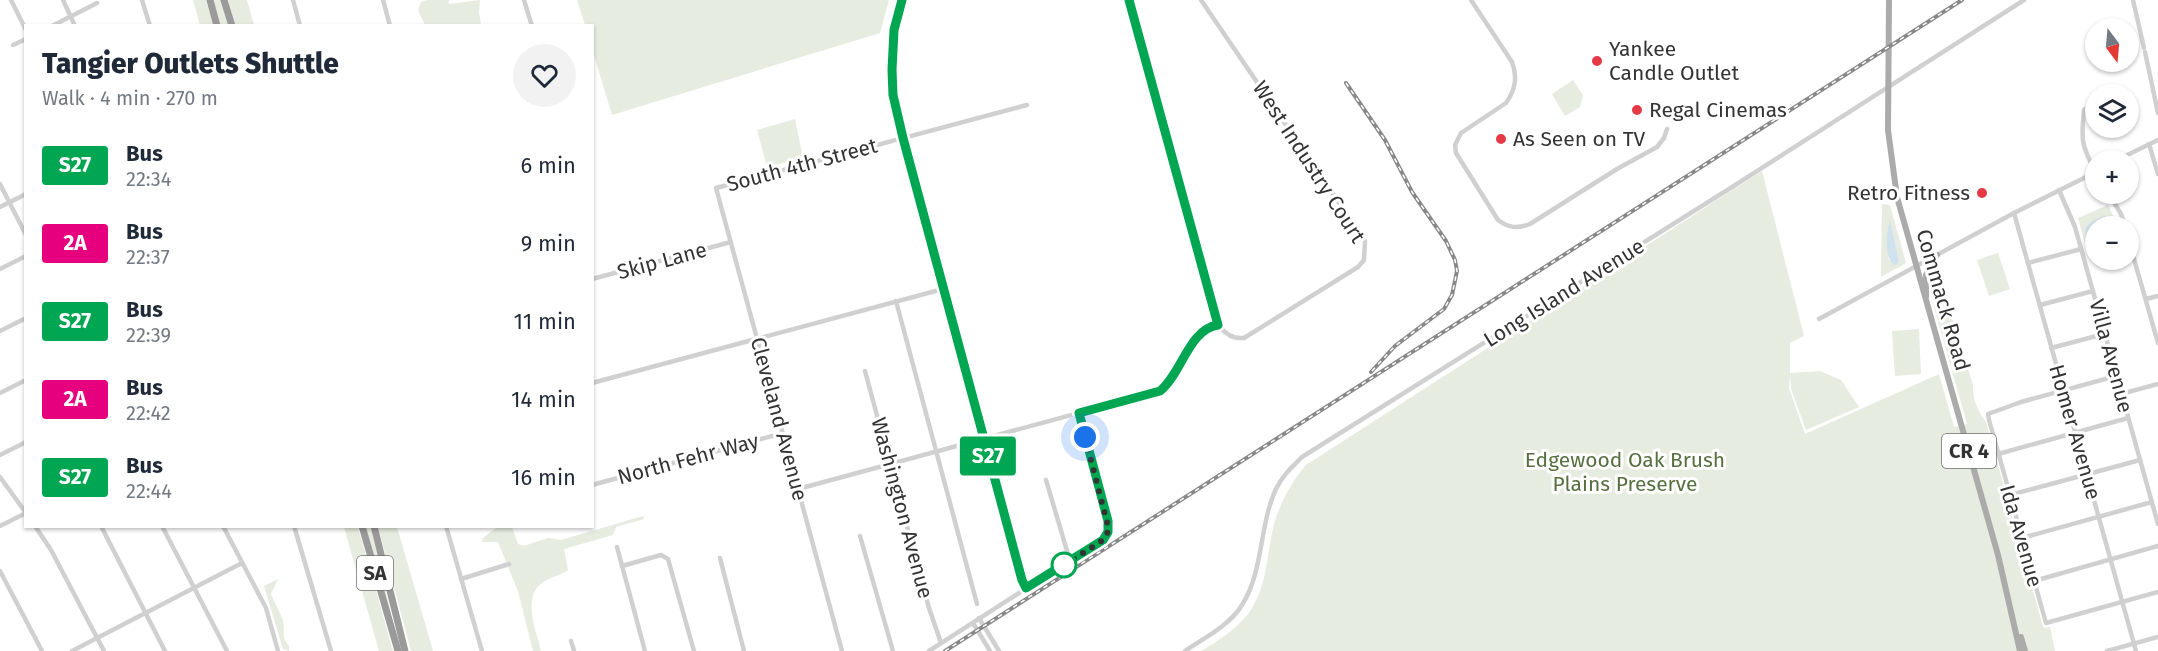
<!DOCTYPE html>
<html lang="en">
<head>
<meta charset="utf-8">
<style>
	body { margin:0; font-family:"Fira Sans",sans-serif; background:#f2f2f3; color:#1f2937; height:100vh; display:flex; flex-direction:column; font-size:22px; white-space:nowrap }
	* { box-sizing:border-box; margin:0 }
	p { font-size:20px; color:#747a83 }
	.icon { flex:none; width:33px; height:33px; fill:none; stroke:currentColor; stroke-width:2; stroke-linecap:round; stroke-linejoin:round }
	.map { position:relative; flex:1; overflow:hidden }
	.drawer { position:absolute; left:24px; top:24px; width:570px; height:504px; display:flex; flex-direction:column; background:#fff; border-radius:0px; box-shadow:0 2px 4px #0004 }
	.drawer>* { flex:none }
	.badge { padding:0 12px; border-radius:4px; font-size:21px; line-height:39px }
	.needle { width:39px; rotate:164deg }
	.controls { position:absolute; left:2085px; top:18px; display:grid; gap:12px }
	.controls a { display:grid; place-items:center; width:54px; height:54px; border-radius:50%; background:#fff; box-shadow:0 2px 4px #0004; font-size:30px }
	.you { position:absolute; width:30px; height:30px; margin:-15px; border:4px solid #fff; border-radius:50%; background:#1a73e8; box-shadow:0 0 0 9px #1a73e833 }
	.map>.badge { position:absolute; translate:-50% -50%; box-shadow:0 0 0 3px #fff }
	.round { display:grid; place-items:center; flex:none; width:63px; height:63px; border-radius:32px; background:#f2f2f3 }
	.headline { display:flex; align-items:center; justify-content:space-between; height:102px; padding:0 18px }
	h1 { font-size:28px; font-weight:800; line-height:45px }
	ul { padding:0; list-style:none }
	li { display:flex; align-items:center; gap:18px; height:78px; padding:0 18px }
	li div { flex:1 }
	li b { display:block; font-size:22px }
	li em { font-style:normal }
	li .badge { min-width:66px; font-weight:700; text-align:center }
	.map>svg:first-child { display:block }
	.green { fill:#e6ecdf; fill-rule:evenodd }
	.water { fill:#cfe2ee }
	.lines { fill:none; stroke-linecap:round; stroke-linejoin:round }
	.minor { stroke:#d0d0d0; stroke-width:4.5 }
	.major { stroke:#ababab; stroke-width:6 }
	.highway { stroke:#9a9a9a; stroke-width:7 }
	.rail-casing { stroke:#888; stroke-width:4 }
	.rail { stroke:#fff; stroke-width:1.5; stroke-dasharray:4.5; stroke-linecap:butt }
	.line-casing { stroke:#fff; stroke-width:14 }
	.line { stroke:#00a651; stroke-width:9 }
	.walk { stroke:#333; stroke-width:6; stroke-dasharray:0 10.8 }
	.poi-dot { fill:#e63946; stroke:#fff; stroke-width:2 }
	.stop-dot { fill:#fff; stroke:#00a651; stroke-width:3 }
	.labels { text-anchor:middle; stroke-width:6; stroke-linejoin:round; paint-order:stroke }
	.shield { fill:#fff; stroke:#707070; stroke-width:1.5 }
	.shield-label { font-size:20px; font-weight:bold; fill:#333 }
	.poi-label { font-size:21px; fill:#333; stroke:#fff; text-anchor:start }
	.street-label { font-size:21px; fill:#333; stroke:#fff }
	.park-label { font-size:21px; fill:#56703f; stroke:#fff }
</style>
</head>
<body>
<div class="map">
<svg width="2158" height="651" viewBox="0 0 2158 651">
	<rect width="100%" height="100%" fill="#fff"/>
	<g class="green">
		<polygon points="193,0 206,0 213,25 200,25"/>
		<polygon points="213,0 222,0 229,25 220,25"/>
		<polygon points="228,0 247,0 254,25 235,25"/>
		<polygon points="427,0 450,0 448,2 450,4 480,0 479,12 481,25 425,25 418,10 421,2"/>
		<polygon points="577,0 889,0 880,33 612,115 593,52 592,26 585,25"/>
		<polygon points="1573,80 1583,95 1580,107 1565,116 1552,94"/>
		<polygon points="795,119 803,158 767,167 757,130"/>
		<path d="M1762,171L1804,336L1790,343V373L1820,371L1841,380L1859,407L1806,430L1791,389L1790,375L1789,388L1805,434L1939,374L1954,427L1967,424L1934,307L1932,279L1938,273L1973,385C1972,399 1978,411 1986,422L2042,623L2044,628L2050,627L2055,651H1201C1218,641 1235,630 1248,614C1269,586 1266,552 1275,521C1282,499 1292,482 1306,465Z"/>
		<path d="M1882,204L1890,205L1906,263L1881,277ZM1890,223L1899,261L1889,260L1887,248Z"/>
		<polygon points="2108,205 2118,226 2096,226 2095,249 2087,251 2078,218"/>
		<polygon points="1998,253 2010,289 1989,296 1977,260"/>
		<polygon points="1919,329 1921,374 1895,376 1892,331"/>
		<path d="M643,516L644,519L616,527L613,535L564,549L568,570C560,576 549,577 542,583C522,598 536,630 541,651H533L518,591L498,542H482L483,538L497,527H512L518,544L524,546L548,538L561,540Z"/>
		<polygon points="344,527 358,527 393,651 379,651"/>
		<polygon points="364,527 371,527 391,613 389,614"/>
		<polygon points="378,527 397,527 433,651 411,651"/>
		<path d="M278,579L271,594C274,602 279,610 282,618C287,627 279,635 289,646V651L283,649L264,586Z"/>
	</g>
	<g class="water">
		<path d="M2105,216L2109,218L2112,226H2096L2095,242L2089,238L2085,230C2089,221 2096,219 2105,216Z"/>
		<path d="M1890,221L1899,261L1897,264L1894,265C1884,257 1886,233 1890,221Z"/>
	</g>
	<g class="lines">
		<g class="minor">
			<polyline points="11,0 26,30"/>
			<polyline points="63,0 75,26"/>
			<polyline points="142,0 150,26"/>
			<polyline points="293,0 300,26"/>
			<polyline points="383,0 390,26"/>
			<polyline points="524,0 532,26"/>
			<polyline points="902,0 894,29 892,70 893,95 903,138 1022,580 1027,588"/>
			<path d="M1129,0L1218,325C1226,334 1232,339 1244,338L1358,267L1364,260L1365,241L1201,0"/>
			<path d="M1471,0L1512,62C1518,78 1515,90 1506,103L1461,133L1455,145L1456,153L1498,220C1509,228 1517,229 1530,224L1617,169L1657,147L1664,138L1667,129"/>
			<polyline points="2133,0 2144,48"/>
			<polyline points="52,26 97,3"/>
			<polyline points="13,45 26,39"/>
			<polyline points="2145,52 2158,113"/>
			<path d="M2096,101L2084,110C2081,140 2081,145 2096,173"/>
			<polyline points="2149,144 2158,174"/>
			<polyline points="2117,160 2158,140"/>
			<polyline points="0,184 26,235"/>
			<polyline points="2059,190 2075,227 2158,524"/>
			<polyline points="2109,194 2121,214 2125,226"/>
			<polyline points="0,207 26,194"/>
			<polyline points="2014,213 2136,651"/>
			<polyline points="2128,238 2158,343"/>
			<polyline points="2028,263 2081,249"/>
			<polyline points="0,269 26,256"/>
			<polyline points="592,279 731,242"/>
			<polyline points="2146,299 2158,296"/>
			<polyline points="896,301 977,604"/>
			<polyline points="2040,305 2093,291"/>
			<polyline points="1819,319 2014,213 2096,172"/>
			<polyline points="0,331 26,318"/>
			<polyline points="2051,348 2104,334"/>
			<polyline points="865,371 929,608 941,643"/>
			<polyline points="2116,376 2021,402 1988,414 1989,420 2046,623 2158,592"/>
			<polyline points="592,383 943,289"/>
			<polyline points="0,393 26,380"/>
			<polyline points="2121,394 2158,384"/>
			<polyline points="1998,454 2128,418"/>
			<polyline points="0,455 26,442"/>
			<polyline points="0,477 26,513"/>
			<polyline points="1046,480 1070,561"/>
			<polyline points="592,485 783,433"/>
			<polyline points="798,489 1160,391 1168,384 1199,333 1211,326 1218,325"/>
			<polyline points="2010,495 2140,460"/>
			<polyline points="0,526 26,513"/>
			<polyline points="35,526 51,550 104,651"/>
			<polyline points="101,526 165,651"/>
			<polyline points="162,526 227,651"/>
			<polyline points="223,526 266,608 278,651"/>
			<polyline points="294,526 331,651"/>
			<polyline points="446,526 482,651"/>
			<polyline points="860,536 893,651"/>
			<polyline points="2022,538 2152,502"/>
			<polyline points="617,547 645,651"/>
			<polyline points="720,558 744,651"/>
			<polyline points="622,566 661,555 668,559 694,651"/>
			<polyline points="0,571 42,651"/>
			<polyline points="461,579 509,564"/>
			<polyline points="2034,581 2158,546"/>
			<polyline points="979,618 999,651"/>
			<polyline points="973,623 990,651"/>
			<polyline points="571,641 574,651"/>
			<polyline points="72,651 242,563"/>
			<polyline points="842,651 716,188 1027,105"/>
			<polyline points="929,651 1106,537 1109,530 1108,521 1079,413"/>
			<path d="M1185,651C1204,638 1230,625 1242,605C1264,570 1259,525 1276,489C1282,476 1292,467 1302,457L1729,189L2024,0"/>
			<polyline points="2107,651 2158,637"/>
		</g>
		<g class="major">
			<polyline points="1889,0 1888,130 1897,197 1998,555 2020,651"/>
			<polyline points="1926,296 1926,275 1937,255"/>
			<polyline points="2021,637 2025,651"/>
		</g>
		<g class="highway">
			<polyline points="210,0 217,26"/>
			<polyline points="224,0 232,26"/>
			<polyline points="362,526 398,651"/>
			<polyline points="374,526 405,651"/>
		</g>
		<g class="rail-casing">
			<g id="rail">
				<polyline points="1346,83 1385,140 1412,192 1446,241 1455,260 1457,271 1452,295 1444,309 1395,346 1371,372"/>
				<polyline points="945,651 1962,0"/>
			</g>
		</g>
		<use href="#rail" class="rail"/>
	</g>
	<g class="lines">
		<g class="line-casing">
			<path id="line" d="M902,0L894,30L892,70L893,95L903,138L1022,580L1026,588L1103,540L1108,532V521L1079,413L1160,391C1182,373 1189,329 1218,325L1129,0"/>
		</g>
		<use href="#line" class="line"/>
		<polyline class="walk" points="1064,565 1060,568 1103,540 1109,530 1085,437"/>
	</g>
	<g class="poi-dot">
		<circle cx="1597" cy="61" r="6"/>
		<circle cx="1637" cy="110" r="6"/>
		<circle cx="1501" cy="139" r="6"/>
		<circle cx="1982" cy="193" r="6"/>
	</g>
	<circle class="stop-dot" cx="1064" cy="565" r="12"/>
	<g class="labels">
		<g class="shield">
			<rect x="1942" y="434" width="54" height="34" rx="4.5"/>
			<rect x="357" y="556" width="36" height="34" rx="4.5"/>
		</g>
		<g class="shield-label">
			<text x="1969" y="458">CR 4</text>
			<text x="375" y="580">SA</text>
		</g>
		<g class="poi-label">
			<text x="1609" y="56">Yankee<tspan x="1609" dy="24">Candle Outlet</tspan></text>
			<text x="1649" y="117">Regal Cinemas</text>
			<text x="1513" y="146">As Seen on TV</text>
			<text x="1970" y="200" text-anchor="end">Retro Fitness</text>
		</g>
		<g class="street-label">
			<text transform="translate(1309 162) rotate(57)" y="7">West Industry Court</text>
			<text transform="translate(802 165) rotate(-15)" y="7">South 4th Street</text>
			<text transform="translate(662 261) rotate(-15)" y="7">Skip Lane</text>
			<text transform="translate(1564 293) rotate(-32)" y="7">Long Island Avenue</text>
			<text transform="translate(1943 300) rotate(74)" y="7">Commack Road</text>
			<text transform="translate(2111 356) rotate(75)" y="7">Villa Avenue</text>
			<text transform="translate(779 419) rotate(75)" y="7">Cleveland Avenue</text>
			<text transform="translate(2075 432) rotate(74)" y="7">Homer Avenue</text>
			<text transform="translate(688 459) rotate(-15)" y="7">North Fehr Way</text>
			<text transform="translate(902 508) rotate(75)" y="7">Washington Avenue</text>
			<text transform="translate(2021 536) rotate(74)" y="7">Ida Avenue</text>
		</g>
		<g class="park-label">
			<text x="1625" y="467">Edgewood Oak Brush<tspan x="1625" dy="24">Plains Preserve</tspan></text>
		</g>
	</g>
</svg>
<div class="controls">
<a><svg class="needle" viewBox="-14 -14 28 28"><path d="M0-13l5 13h-10z" fill="#e53935"/><path d="M0 13l5-13h-10z" fill="#747a83"/></svg></a>
<a><svg class="icon" aria-label="layers" viewBox="0 0 24 24"><path d="M12 4l9 5-9 5-9-5zM3 14l9 5 9-5"/></svg></a>
<a>+</a>
<a>−</a>
</div>
<div class="you" style="left:1085px;top:437px"></div>
<b class="badge" style="left:988px;top:456px;background:#00a651;color:#fff">S27</b>
<section class="drawer">
<div class="headline"><div><h1>Tangier Outlets Shuttle</h1><p>Walk · 4 min · 270 m</p></div><a class="round"><svg class="icon" aria-label="heart" viewBox="0 0 24 24"><path d="M12 20l-8-8c-3-5 5-10 8-4 3-6 11-1 8 4z"/></svg></a></div>
<ul>
<li><span class="badge" style="background:#00a651;color:#fff">S27</span><div><b>Bus</b><p>22:34</p></div><em>6 min</em></li>
<li><span class="badge" style="background:#e6007e;color:#fff">2A</span><div><b>Bus</b><p>22:37</p></div><em>9 min</em></li>
<li><span class="badge" style="background:#00a651;color:#fff">S27</span><div><b>Bus</b><p>22:39</p></div><em>11 min</em></li>
<li><span class="badge" style="background:#e6007e;color:#fff">2A</span><div><b>Bus</b><p>22:42</p></div><em>14 min</em></li>
<li><span class="badge" style="background:#00a651;color:#fff">S27</span><div><b>Bus</b><p>22:44</p></div><em>16 min</em></li>
</ul>
</section>
</div>
</body>
</html>
